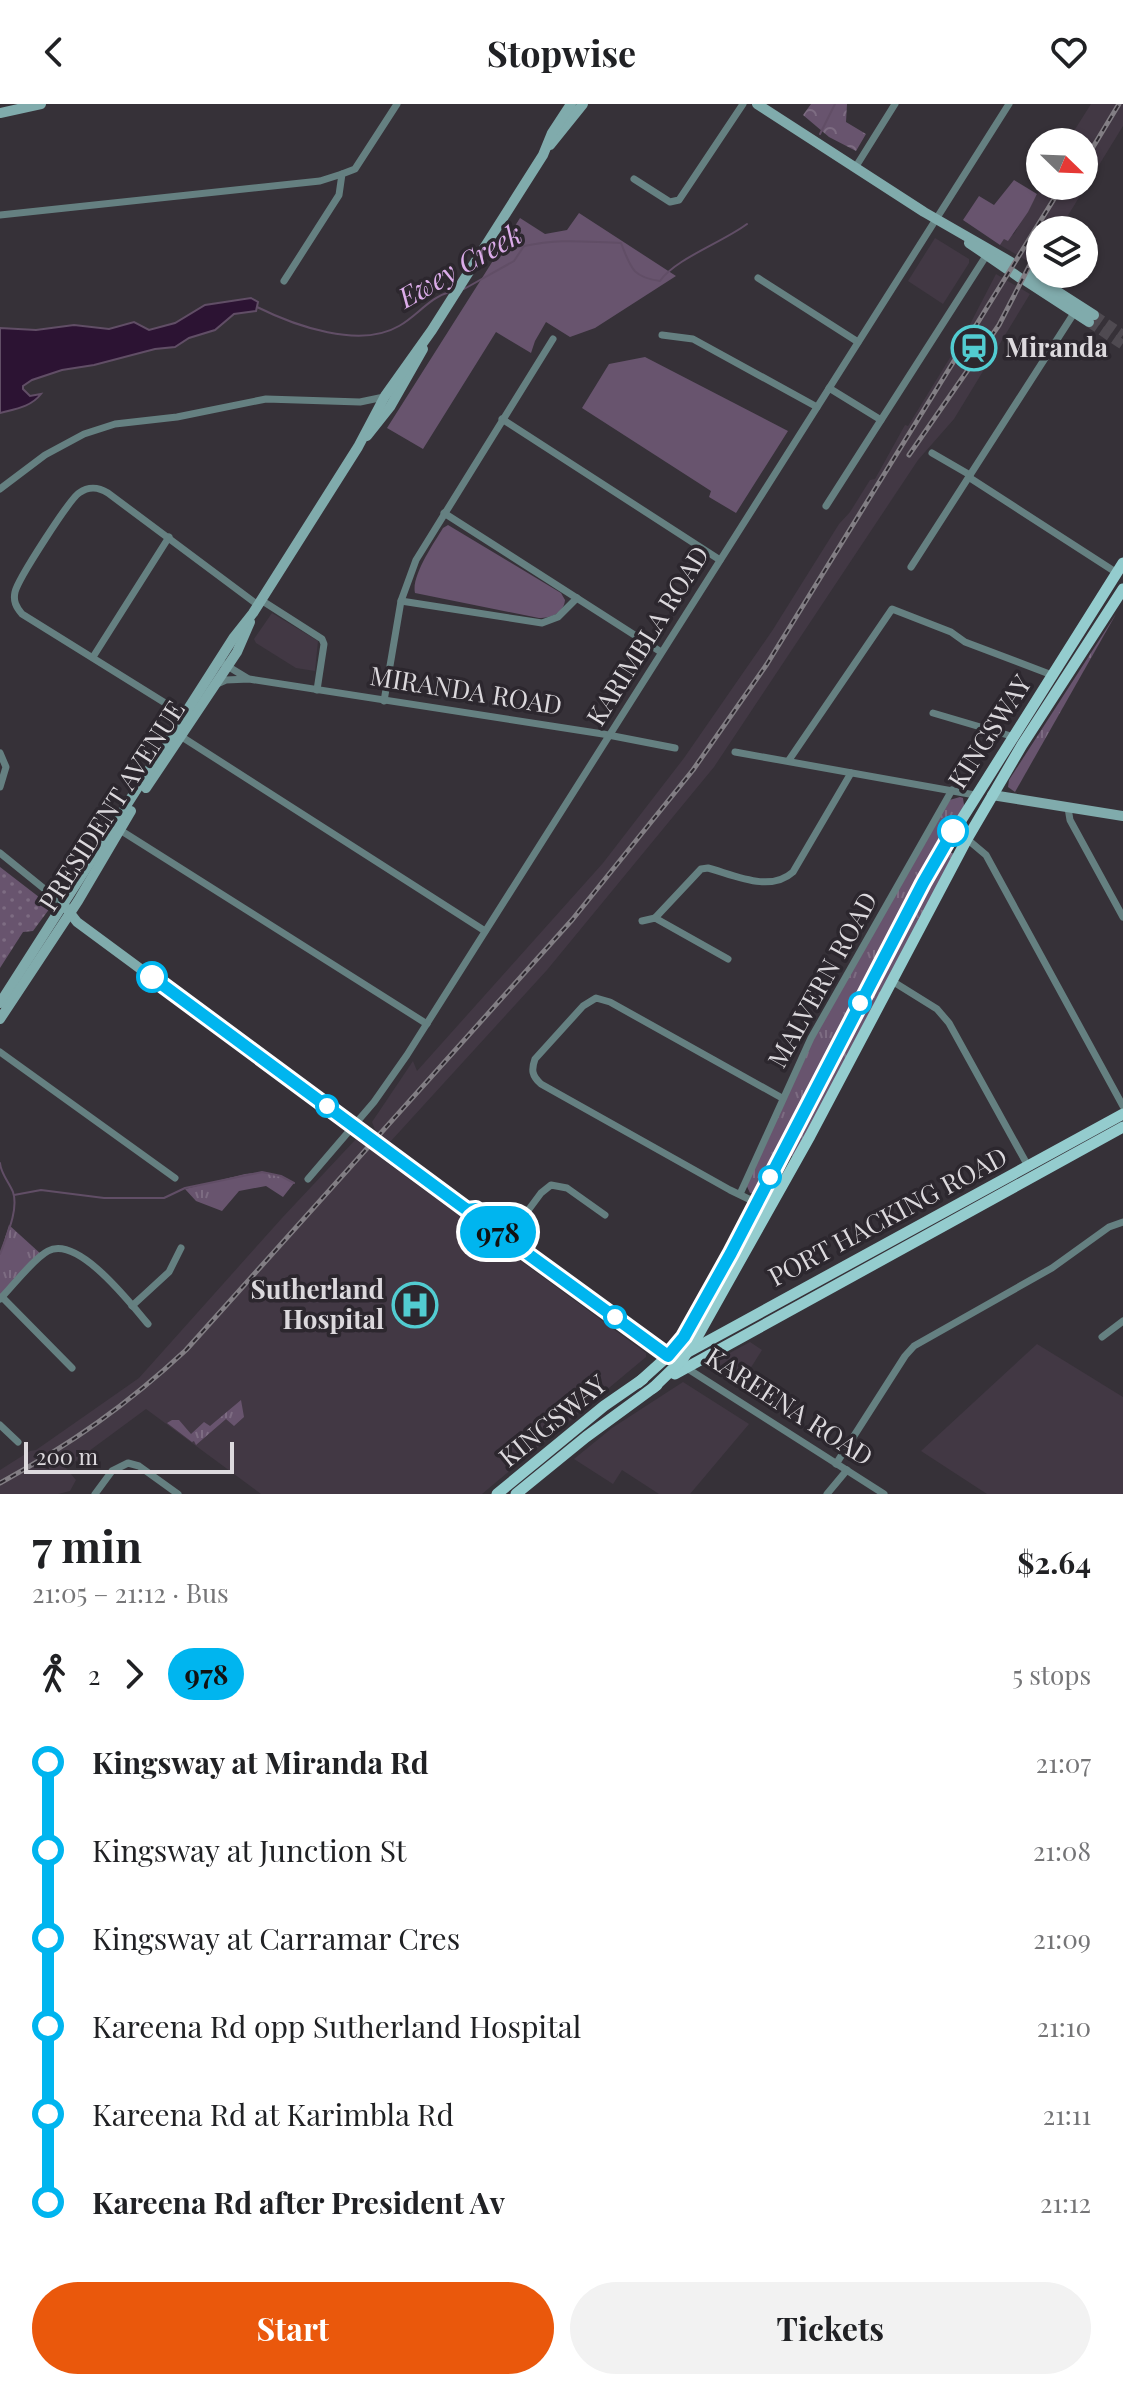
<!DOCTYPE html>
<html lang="en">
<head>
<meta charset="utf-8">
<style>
	body { margin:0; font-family:"Playfair Display",serif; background:#f2f2f2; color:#202124; height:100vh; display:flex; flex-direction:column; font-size:30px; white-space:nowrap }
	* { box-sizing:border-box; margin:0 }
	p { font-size:26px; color:#757577 }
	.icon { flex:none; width:44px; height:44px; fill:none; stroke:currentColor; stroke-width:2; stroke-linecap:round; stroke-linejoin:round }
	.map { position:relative; height:1390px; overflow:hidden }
	.sheet { display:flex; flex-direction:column; background:#fff; flex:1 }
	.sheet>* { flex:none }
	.badge { padding:0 16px; border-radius:26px; font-size:28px; line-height:52px }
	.needle { width:52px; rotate:113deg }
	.controls { position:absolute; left:1026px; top:24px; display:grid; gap:16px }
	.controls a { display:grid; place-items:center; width:72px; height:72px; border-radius:50%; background:#fff; box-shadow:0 2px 6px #0004; font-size:40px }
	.scale { position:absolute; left:24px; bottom:20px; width:210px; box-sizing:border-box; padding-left:8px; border:4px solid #dcd9dd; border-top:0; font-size:22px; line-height:28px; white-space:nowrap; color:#dcd9dd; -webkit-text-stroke:6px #2c272e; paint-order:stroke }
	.map>.badge { position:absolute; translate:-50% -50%; box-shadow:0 0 0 4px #fff }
	.legs { display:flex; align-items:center; gap:12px; height:88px; padding:0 32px; font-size:26px }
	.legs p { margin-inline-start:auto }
	.overview { display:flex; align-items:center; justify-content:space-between; height:136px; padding:0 32px }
	h1 { font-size:44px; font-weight:700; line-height:60px }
	.action { display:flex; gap:16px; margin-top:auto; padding:16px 32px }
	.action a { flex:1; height:92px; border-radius:48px; background:#ea580c; color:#fff; font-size:32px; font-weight:700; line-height:92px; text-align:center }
	.action a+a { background:#f2f2f2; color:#202124 }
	ul { padding:0 32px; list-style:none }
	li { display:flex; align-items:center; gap:28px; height:88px; font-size:30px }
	li i { display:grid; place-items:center; width:12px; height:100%; margin:0 10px; background:currentColor }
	li i::after { content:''; width:20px; height:20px; margin:-10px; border:6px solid; border-radius:50%; background:#fff }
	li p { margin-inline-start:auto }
	li:first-child i { background:linear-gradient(#0000 50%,currentColor 0) }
	li:last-child i { background:linear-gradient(currentColor 50%,#0000 0) }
	header { display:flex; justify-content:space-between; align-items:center; height:104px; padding:0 32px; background:#fff; font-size:36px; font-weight:700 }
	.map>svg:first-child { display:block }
	.built { fill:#423844 }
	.grass { fill:url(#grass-tufts) }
	.forest { fill:url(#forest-crowns) }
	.park { fill:#68546e }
	.garden { fill:url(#garden-dots) }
	.water { fill:#2c1333; stroke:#614e66; stroke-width:2 }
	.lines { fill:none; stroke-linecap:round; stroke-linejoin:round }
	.stream { stroke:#614e66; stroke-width:2 }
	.secondary-tunnel { stroke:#4f4a51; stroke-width:10; stroke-dasharray:10 5; stroke-linecap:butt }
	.street { stroke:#658081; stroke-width:7 }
	.secondary { stroke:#80abac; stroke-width:10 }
	.primary { stroke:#94ccce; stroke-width:11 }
	.rail-casing { stroke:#827e84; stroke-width:5 }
	.rail { stroke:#2c272e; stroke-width:2; stroke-dasharray:6; stroke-linecap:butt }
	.line-1-casing { stroke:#fff; stroke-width:18 }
	.line-1 { stroke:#00b5ef; stroke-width:12 }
	.stop-1-dot { fill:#fff; stroke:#00b5ef; stroke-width:4 }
	.labels { text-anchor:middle; stroke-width:7; stroke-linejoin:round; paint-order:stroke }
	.poi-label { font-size:26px; font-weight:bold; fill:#dcd9dd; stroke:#2c272e; text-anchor:start }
	.street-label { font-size:26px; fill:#dcd9dd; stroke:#2c272e }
	.water-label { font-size:28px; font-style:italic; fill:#dbace9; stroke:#2c272e }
</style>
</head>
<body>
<header><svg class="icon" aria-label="back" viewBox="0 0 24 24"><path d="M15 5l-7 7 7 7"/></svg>Stopwise<svg class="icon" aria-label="heart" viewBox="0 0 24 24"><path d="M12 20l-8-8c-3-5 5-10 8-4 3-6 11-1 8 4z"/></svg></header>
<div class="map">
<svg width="1123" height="1390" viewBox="0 0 1123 1390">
	<defs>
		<pattern id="grass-tufts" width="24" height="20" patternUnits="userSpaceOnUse" patternTransform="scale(2)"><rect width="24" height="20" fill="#68546e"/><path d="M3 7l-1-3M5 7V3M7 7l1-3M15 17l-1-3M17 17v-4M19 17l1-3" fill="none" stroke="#7d6c82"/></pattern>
		<pattern id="forest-crowns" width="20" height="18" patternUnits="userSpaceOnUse" patternTransform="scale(2)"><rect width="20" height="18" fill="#68546e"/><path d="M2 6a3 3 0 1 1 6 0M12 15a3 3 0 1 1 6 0" fill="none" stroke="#7d6c82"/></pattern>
		<pattern id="garden-dots" width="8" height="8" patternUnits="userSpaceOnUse" patternTransform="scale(2)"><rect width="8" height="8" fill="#68546e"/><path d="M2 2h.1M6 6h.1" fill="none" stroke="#7d6c82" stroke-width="1.8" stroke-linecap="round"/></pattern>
	</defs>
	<rect width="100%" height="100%" fill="#363138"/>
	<g class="built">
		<polygon points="1091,0 1123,0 1123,22 1059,126 1040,126 1040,156 1036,162 1000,141 1004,135 1014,130 1042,82 1084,82 1084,38 1067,38"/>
		<polygon points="935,134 969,155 969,159 943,200 908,177"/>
		<polygon points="996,170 1030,190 954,315 918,356 714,663 547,866 391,1037 386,1037 377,1048 385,1057 646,1249 646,1253 482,1390 261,1390 146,1305 66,1364 76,1376 70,1387 58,1390 0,1390 0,1366 30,1347 36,1346 139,1274 282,1114 356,1035 368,1041 377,1031 372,1018 413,957 417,967 603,759 684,654 772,527 839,420 850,408 870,376 875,375 905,321 908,322 967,226"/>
		<polygon points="272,509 318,537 315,567 296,564 256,539 254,535"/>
		<polygon points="750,1238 762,1246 738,1284 709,1265 724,1252"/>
		<polygon points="1037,1240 1123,1293 1123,1390 987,1390 921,1347"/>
		<polygon points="683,1278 749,1320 690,1390 659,1390 622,1366 613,1380 574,1355 612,1324"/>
	</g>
	<g class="grass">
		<polygon points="1116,510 1015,688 1008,683 1009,676"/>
		<polygon points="960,693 963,694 965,708 948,747 958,752 794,1053 784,1048 757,1089 750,1089 745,1078 811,934 946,697"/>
		<polygon points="262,1068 281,1072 294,1079 283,1093 266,1082 239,1087 222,1107 196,1097 185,1085 245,1070"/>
		<polygon points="9,1121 42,1151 0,1195 0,1150"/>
		<polygon points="241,1296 244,1313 234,1322 226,1315 196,1341 194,1337 192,1338 167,1319 172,1316 179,1316 191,1330 204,1318 210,1322"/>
	</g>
	<polygon class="forest" points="811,0 847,0 846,18 866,30 856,47 829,33 803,11"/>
	<g class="park">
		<polygon points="1014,76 1037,90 1028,108 1008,137 1004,135 1000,141 963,116 979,92 994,101"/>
		<polygon points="579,109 676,172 595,224 570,233 546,218 535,237 531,249 496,228 423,345 387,324 520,114 545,130 567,126"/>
		<polygon points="645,253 788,327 736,409 709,393 711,387 582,304 609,260"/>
		<path d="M448,421L561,489L565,496C564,509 551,514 539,514L415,489C411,472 434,439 443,424Z"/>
	</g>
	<polygon class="garden" points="0,763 48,800 50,804 33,827 23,828 0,864"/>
	<path class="water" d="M251,194L258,198L256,207L234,210L215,226L189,234L175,243L155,245L94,261L62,266L32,276L23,282V285L30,292L41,290C31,303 15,305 0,309V224L36,226L74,221L109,225L134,218L149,226L175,219L205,201Z"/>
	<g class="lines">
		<g class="stream">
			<polyline points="820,30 835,0"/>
			<path d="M464,185L514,157L524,142C562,134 584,138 621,139C631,164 632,173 660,177C675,155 723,138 747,120"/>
			<path d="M257,203C295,222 360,245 399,222C417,212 430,193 450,188"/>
			<path d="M0,1059C1,1070 9,1078 13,1088C19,1106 6,1133 0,1150"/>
			<polyline points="14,1091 41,1086 104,1094 164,1094 185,1084 262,1068 281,1072 294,1079"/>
		</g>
		<g class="secondary-tunnel">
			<polyline points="1094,211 1123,231"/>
			<polyline points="1089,218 1123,241"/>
		</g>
		<g class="street">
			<polyline points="855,64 895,0"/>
			<polyline points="634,75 670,98 679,96 743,0"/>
			<polyline points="0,111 320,77 342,70"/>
			<polyline points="758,174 858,238"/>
			<polyline points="284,177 339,91 342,70 355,65 397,0"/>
			<polyline points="662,231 693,235 817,303"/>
			<polyline points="829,284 881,316"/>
			<polyline points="502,315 720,456"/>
			<polyline points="932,349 970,371"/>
			<polyline points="970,374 1117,469"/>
			<polyline points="0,385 45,351 84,330 115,320 177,313 266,295 360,298 384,293"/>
			<polyline points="826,402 986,152"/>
			<polyline points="444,409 661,548"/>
			<polyline points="911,463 1076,206"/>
			<polyline points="261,496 322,535 324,540 317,586"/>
			<polyline points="401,497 542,519 558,513 577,494"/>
			<polyline points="93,553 169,433"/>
			<polyline points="224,560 247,574"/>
			<polyline points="217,580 226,576 249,575 603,630 675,644"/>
			<polyline points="384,597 401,497 416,456 553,235"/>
			<polyline points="933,609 1011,632"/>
			<path d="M186,612L22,510C16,503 13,497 15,488C18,475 69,396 79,389C89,382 98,383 108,389L258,501"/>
			<polyline points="182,633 485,827"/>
			<polyline points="735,648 975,691"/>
			<polyline points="0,649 6,663 0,683"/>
			<polyline points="789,656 892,505 951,528 965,538 1052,571"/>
			<polyline points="1068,704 1070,716 1123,813"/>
			<polyline points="120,726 427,920"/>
			<polyline points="967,735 986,751 1123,1002"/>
			<polyline points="0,749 63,800"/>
			<path d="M655,814L701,765L708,764C734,771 770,789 793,768L851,669"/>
			<polyline points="642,817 655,814 728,855"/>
			<polyline points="892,877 937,905 949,919 1028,1062"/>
			<polyline points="0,948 175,1074"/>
			<polyline points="308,1075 374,998 407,951 1009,0"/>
			<polyline points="740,1090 811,934 952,686"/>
			<path d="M757,1099L730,1086L541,980C532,972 531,966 535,955L583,902L596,894L610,898L782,994"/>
			<polyline points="507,1135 541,1089 551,1081 567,1084 605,1111"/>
			<polyline points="2,1193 72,1264"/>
			<path d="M0,1195C13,1182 33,1155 48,1147C78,1131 130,1199 148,1220"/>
			<polyline points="132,1202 169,1168 181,1144"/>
			<polyline points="1102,1233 1123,1217"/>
			<polyline points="685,1263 884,1390"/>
			<polyline points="0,1321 18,1338"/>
			<polyline points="836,1360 905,1252 914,1242 1052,1164 1109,1123 1123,1118"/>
			<polyline points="95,1390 112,1367 128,1359 139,1362 178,1390"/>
			<polyline points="827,1390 847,1366"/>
		</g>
		<g class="secondary">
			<polyline points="757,0 924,108 1011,158"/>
			<polyline points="0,9 41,0"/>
			<polyline points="550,41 583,0"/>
			<polyline points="969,139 1007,165"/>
			<polyline points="1013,169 1020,174"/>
			<polyline points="1030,170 1094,211"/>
			<polyline points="1026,177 1089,218"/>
			<polyline points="367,332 390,303 423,245"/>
			<polyline points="146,684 237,548 250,518"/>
			<polyline points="992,691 1123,712"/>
			<polyline points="63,800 77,818 467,1106"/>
			<polyline points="0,899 234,533 253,509 358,343 385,292 432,226 543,51 552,29 571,0"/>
			<polyline points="0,915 78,797 131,707"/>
			<polyline points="477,1113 668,1252"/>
		</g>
		<g class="primary">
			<polyline points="688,1248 1123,1010"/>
			<polyline points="675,1270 1123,1023"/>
			<polyline points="638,1279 668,1252 688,1227 744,1125 931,764 1123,459"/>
			<polyline points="653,1284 682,1256 696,1235 810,1032 967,735 1022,641 1123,485"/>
			<polyline points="497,1390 604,1302 643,1275"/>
			<polyline points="516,1390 586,1333 657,1281"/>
		</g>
		<g class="rail-casing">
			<g id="rail">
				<polyline points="1084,58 1119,0"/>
				<polyline points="909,351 999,221 1040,141"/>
				<path d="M0,1379C71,1340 127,1301 186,1246L572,816L693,666L767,560L1062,82"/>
			</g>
		</g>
		<use href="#rail" class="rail"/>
	</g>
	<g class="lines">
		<g class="line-1-casing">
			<polyline id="line-1" points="152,873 467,1106 476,1105 477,1113 668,1252 684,1233 731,1149 923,779 953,727"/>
		</g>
		<use href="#line-1" class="line-1"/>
	</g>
	<defs>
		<g id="station-ring" transform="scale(2.3)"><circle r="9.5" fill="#2c272e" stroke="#52ccd1" stroke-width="1.5"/><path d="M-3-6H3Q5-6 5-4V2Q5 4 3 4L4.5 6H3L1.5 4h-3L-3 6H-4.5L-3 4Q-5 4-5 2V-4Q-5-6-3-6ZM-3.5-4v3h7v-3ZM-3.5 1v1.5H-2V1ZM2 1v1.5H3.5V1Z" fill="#52ccd1"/></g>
		<g id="hospital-ring" transform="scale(2.3)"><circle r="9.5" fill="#2c272e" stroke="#52ccd1" stroke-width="1.5"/><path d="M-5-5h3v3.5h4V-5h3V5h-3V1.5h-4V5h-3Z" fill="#52ccd1"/></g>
	</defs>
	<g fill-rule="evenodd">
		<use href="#station-ring" x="974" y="244"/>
		<use href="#hospital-ring" x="415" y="1201"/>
	</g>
	<g class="stop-1-dot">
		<circle cx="953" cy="727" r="14"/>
		<circle cx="152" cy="873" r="14"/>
		<circle cx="860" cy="899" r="10"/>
		<circle cx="327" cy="1002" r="10"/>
		<circle cx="770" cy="1073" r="10"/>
		<circle cx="615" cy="1213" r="10"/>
	</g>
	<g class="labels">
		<g class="poi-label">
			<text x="1005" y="253">Miranda</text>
			<text x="384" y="1195" text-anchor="end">Sutherland<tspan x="384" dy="30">Hospital</tspan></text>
		</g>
		<g class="street-label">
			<text transform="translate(648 532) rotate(-58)" y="9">KARIMBLA ROAD</text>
			<text transform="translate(466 587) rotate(9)" y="9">MIRANDA ROAD</text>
			<text transform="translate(990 628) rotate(-57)" y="9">KINGSWAY</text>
			<text transform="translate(112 702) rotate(-57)" y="9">PRESIDENT AVENUE</text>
			<text transform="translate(823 876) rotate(-61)" y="9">MALVERN ROAD</text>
			<text transform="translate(888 1113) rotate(-28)" y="9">PORT HACKING ROAD</text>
			<text transform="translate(789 1303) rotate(33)" y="9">KAREENA ROAD</text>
			<text transform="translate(553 1317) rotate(-39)" y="9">KINGSWAY</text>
		</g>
		<g class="water-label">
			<text transform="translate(460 162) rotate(-30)" y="10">Ewey Creek</text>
		</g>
	</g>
</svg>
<div class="controls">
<a><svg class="needle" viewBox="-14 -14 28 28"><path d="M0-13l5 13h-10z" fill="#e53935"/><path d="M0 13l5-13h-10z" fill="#757577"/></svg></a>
<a><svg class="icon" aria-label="layers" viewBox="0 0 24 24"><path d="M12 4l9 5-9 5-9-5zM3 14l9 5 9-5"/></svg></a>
</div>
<div class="scale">200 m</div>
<b class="badge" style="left:498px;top:1128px;background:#00b5ef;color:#111">978</b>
</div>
<section class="sheet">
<div class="overview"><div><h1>7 min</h1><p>21:05 – 21:12 · Bus</p></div><b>$2.64</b></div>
<div class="legs"><svg class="icon" aria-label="walk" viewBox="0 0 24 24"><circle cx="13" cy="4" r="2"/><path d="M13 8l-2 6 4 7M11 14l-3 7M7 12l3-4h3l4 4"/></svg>2<svg class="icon" aria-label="forward" viewBox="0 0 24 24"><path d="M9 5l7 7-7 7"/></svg><b class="badge" style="background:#00b5ef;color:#111">978</b><p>5 stops</p></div>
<ul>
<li><i style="color:#00b5ef"></i><b>Kingsway at Miranda Rd</b><p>21:07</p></li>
<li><i style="color:#00b5ef"></i><span>Kingsway at Junction St</span><p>21:08</p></li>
<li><i style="color:#00b5ef"></i><span>Kingsway at Carramar Cres</span><p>21:09</p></li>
<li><i style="color:#00b5ef"></i><span>Kareena Rd opp Sutherland Hospital</span><p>21:10</p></li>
<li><i style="color:#00b5ef"></i><span>Kareena Rd at Karimbla Rd</span><p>21:11</p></li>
<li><i style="color:#00b5ef"></i><b>Kareena Rd after President Av</b><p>21:12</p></li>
</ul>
<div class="action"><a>Start</a><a>Tickets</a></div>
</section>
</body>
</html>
